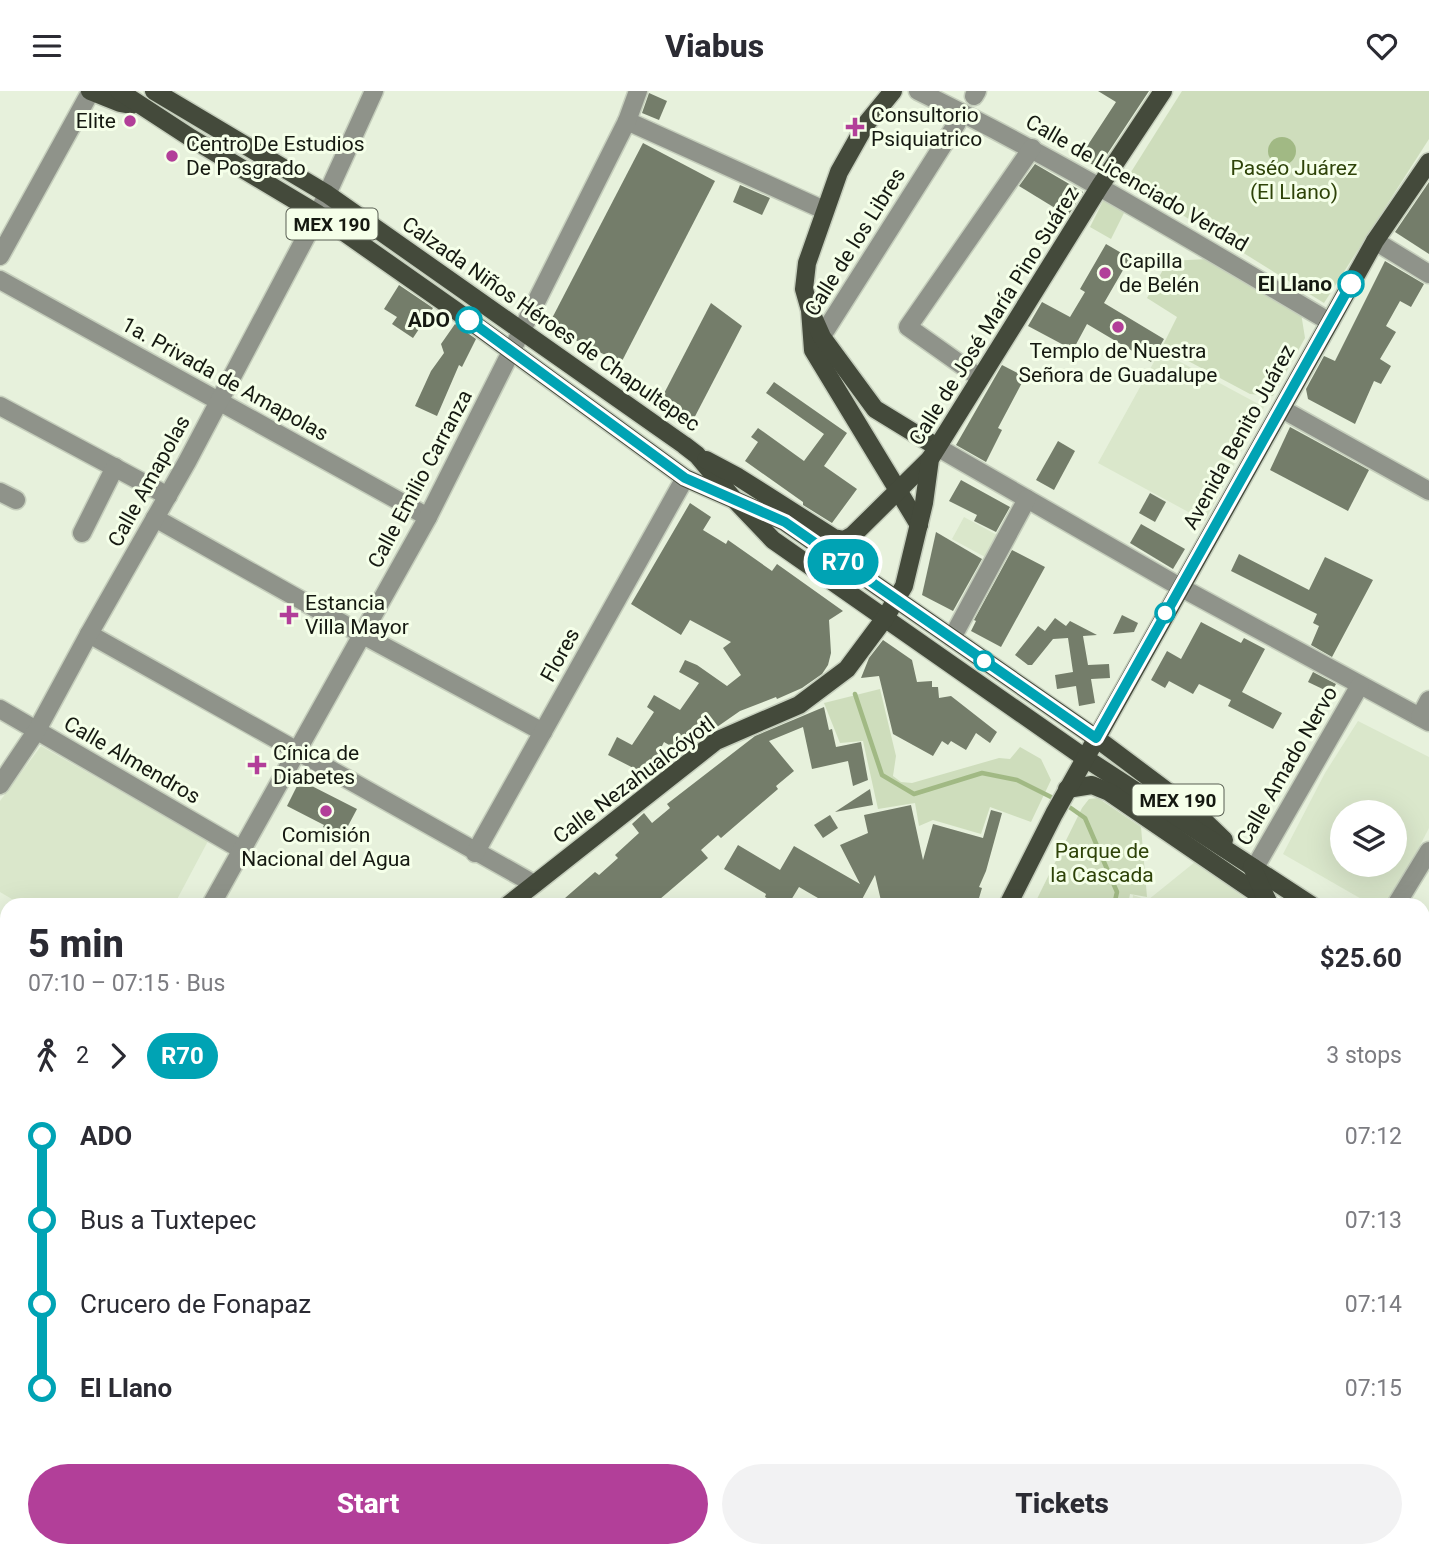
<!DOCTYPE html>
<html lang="en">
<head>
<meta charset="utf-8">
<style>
	body { margin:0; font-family:Roboto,sans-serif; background:#f2f2f3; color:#2b2b33; height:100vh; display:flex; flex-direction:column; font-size:26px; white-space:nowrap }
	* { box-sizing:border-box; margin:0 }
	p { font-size:23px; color:#7c7c81 }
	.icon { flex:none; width:38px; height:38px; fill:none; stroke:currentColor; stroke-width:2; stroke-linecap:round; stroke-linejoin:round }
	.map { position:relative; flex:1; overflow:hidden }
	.details { position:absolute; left:0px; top:807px; width:1430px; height:660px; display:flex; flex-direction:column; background:#fff; border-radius:21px 21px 0 0; box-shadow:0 7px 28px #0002 }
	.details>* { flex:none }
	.badge { padding:0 14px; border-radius:23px; font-size:24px; line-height:46px }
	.tools { position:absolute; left:1330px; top:709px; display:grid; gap:14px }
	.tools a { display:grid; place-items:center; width:77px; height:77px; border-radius:50%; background:#fff; box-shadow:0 7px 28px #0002; font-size:35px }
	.map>.badge { position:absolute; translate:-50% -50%; box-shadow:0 0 0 4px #fff }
	.legs { display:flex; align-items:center; gap:10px; height:77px; padding:0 28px; font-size:23px }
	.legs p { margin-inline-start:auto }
	.overview { display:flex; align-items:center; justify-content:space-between; height:119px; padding:0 28px }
	h1 { font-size:38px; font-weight:800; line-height:52px }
	.action { display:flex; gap:14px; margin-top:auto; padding:14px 28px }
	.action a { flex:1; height:80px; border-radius:42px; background:#b23f99; color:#fff; font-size:28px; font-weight:800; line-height:80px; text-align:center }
	.action a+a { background:#f2f2f3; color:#2b2b33 }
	ul { padding:0 28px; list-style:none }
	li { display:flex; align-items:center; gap:24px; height:84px; font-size:26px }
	li i { display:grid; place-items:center; width:10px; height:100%; margin:0 9px; background:currentColor }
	li i::after { content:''; width:18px; height:18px; margin:-9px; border:5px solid; border-radius:50%; background:#fff }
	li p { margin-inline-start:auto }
	li:first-child i { background:linear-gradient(#0000 50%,currentColor 0) }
	li:last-child i { background:linear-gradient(currentColor 50%,#0000 0) }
	header { display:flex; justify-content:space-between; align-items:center; height:91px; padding:0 28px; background:#fff; font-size:32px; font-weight:800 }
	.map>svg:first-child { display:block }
	.built { fill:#dae7cb; fill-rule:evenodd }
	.green { fill:#ceddbc }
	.water { fill:#a1b984 }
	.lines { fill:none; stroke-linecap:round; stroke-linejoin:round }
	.stream { stroke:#a1b984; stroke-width:4.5 }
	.building { fill:#747d6a }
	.minor-casing { stroke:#c5cebc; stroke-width:21 }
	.major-casing { stroke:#c5cebc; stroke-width:21 }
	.minor { stroke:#8f938a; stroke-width:18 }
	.major { stroke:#444a3b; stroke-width:18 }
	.line-1-casing { stroke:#fff; stroke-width:16 }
	.line-1 { stroke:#00a3b4; stroke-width:10 }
	.poi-dot { fill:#b23f99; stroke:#f5ffe9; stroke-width:2.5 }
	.stop-1-dot { fill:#fff; stroke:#00a3b4; stroke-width:3.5 }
	.labels { text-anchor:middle; stroke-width:6; stroke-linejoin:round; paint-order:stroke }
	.shield { fill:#f5ffe9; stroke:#585e52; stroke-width:2 }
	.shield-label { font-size:19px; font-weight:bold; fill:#151911 }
	.poi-label { font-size:21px; fill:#151911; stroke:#f5ffe9; text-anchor:start }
	.park-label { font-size:21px; fill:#2e4308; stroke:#f5ffe9 }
	.street-label { font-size:21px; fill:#151911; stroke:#f5ffe9 }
	.stop-label { font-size:21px; font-weight:bold; fill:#151911; stroke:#f5ffe9; text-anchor:end }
</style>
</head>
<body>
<header><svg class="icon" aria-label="menu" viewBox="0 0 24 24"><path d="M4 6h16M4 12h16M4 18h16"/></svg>Viabus<svg class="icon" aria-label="heart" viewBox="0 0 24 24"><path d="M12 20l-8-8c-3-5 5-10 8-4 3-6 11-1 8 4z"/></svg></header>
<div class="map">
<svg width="1429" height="1466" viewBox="0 0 1429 1466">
	<rect width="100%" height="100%" fill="#e7f1dc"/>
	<g class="built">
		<polygon points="1160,260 1264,316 1205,430 1098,372"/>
		<polygon points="964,426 997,444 985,466 952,448"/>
		<path d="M1358,630L1429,666V737L1389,814H1372L1283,763L1325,682ZM1342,721H1395V774H1342Z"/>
		<polygon points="41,655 208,750 174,814 22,814 0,801 0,710"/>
		<polygon points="1195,771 1254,814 1132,814 1133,804 1148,809"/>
		<polygon points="1423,936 1429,940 1429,1011 1423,1022"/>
		<polygon points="0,1325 7,1329 7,1455 0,1451"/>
		<polygon points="16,1460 107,1460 104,1466 28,1466"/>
	</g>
	<g class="green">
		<polygon points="1182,0 1429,0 1429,48 1324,212 1126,89"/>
		<polygon points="1105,106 1126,118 1111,148 1090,136"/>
		<polygon points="1208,168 1301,222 1305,247 1273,305 1250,303 1162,256 1177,226 1147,207 1168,170"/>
		<polygon points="880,598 896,665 893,685 901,691 912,692 999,667 1010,668 1020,656 1041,668 1051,689 1031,731 990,716 981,743 933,729 919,735 915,712 878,718 863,650 840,652 824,612"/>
		<polygon points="1098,707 1141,736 1147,806 1130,803 1128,814 1034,814 1082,717 1089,708"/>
		<polygon points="801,1460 1006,1460 1012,1466 799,1466"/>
	</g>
	<circle class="water" cx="1282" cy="60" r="14"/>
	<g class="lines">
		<g class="stream">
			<polyline points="855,603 882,684 914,703 982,682 1017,689 1057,709"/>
			<polyline points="1065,713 1085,727 1117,801 1114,814"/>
			<polyline points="951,1460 960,1466"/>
		</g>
	</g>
	<g class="building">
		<polygon points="1098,0 1149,0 1098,77 1080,66 1116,11"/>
		<polygon points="649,2 667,10 659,29 642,22"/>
		<polygon points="643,52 715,90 621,272 548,235"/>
		<polygon points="1035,73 1083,101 1068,125 1019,95"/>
		<polygon points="1429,91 1429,163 1395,141"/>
		<polygon points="740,94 770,107 762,124 733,111"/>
		<polygon points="1106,153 1130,167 1104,212 1164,248 1151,271 1087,233 1073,259 1028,235 1042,211 1070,226 1085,201 1080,198"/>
		<polygon points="1385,170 1424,193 1411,216 1400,210 1386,235 1396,241 1380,268 1391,275 1381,293 1374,290 1355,333 1308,308 1306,298 1324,265 1335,270"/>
		<polygon points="399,194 433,217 413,247 392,233 397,226 384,218"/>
		<polygon points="711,212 742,235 690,335 658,314"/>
		<polygon points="455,233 476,248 462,276 459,274 437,325 415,315 431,280 444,262 441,253"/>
		<polygon points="1002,274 1025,286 998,337 1002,339 986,371 956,354"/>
		<polygon points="774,291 847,342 824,375 857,398 832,432 803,414 803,411 745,370 758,351 751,346 758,337 804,370 824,343 766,302"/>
		<polygon points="1290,336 1369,379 1348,420 1270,379"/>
		<polygon points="1058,350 1075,360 1054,399 1036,389"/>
		<polygon points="961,389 1010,416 996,441 974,430 977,424 949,410"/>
		<polygon points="1150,402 1166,411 1155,431 1139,422"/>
		<polygon points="690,412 711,426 703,439 726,453 728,449 772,480 777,473 843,520 829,529 831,562 828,574 822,583 802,597 777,608 776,606 740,620 681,661 664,651 647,684 608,664 617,646 632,654 654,621 647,616 654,604 680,619 699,592 679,581 685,569 697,574 727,595 741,584 723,557 731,551 690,529 681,544 631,513"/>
		<polygon points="1141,433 1185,458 1173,478 1130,452"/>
		<polygon points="936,441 982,468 953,520 922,504"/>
		<polygon points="1012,459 1045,476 1001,556 971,540 976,530 974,529"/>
		<polygon points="1239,463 1309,499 1325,466 1373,489 1332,566 1311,554 1319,535 1313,532 1317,523 1231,480"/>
		<polygon points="1122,524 1138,532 1134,541 1113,543"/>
		<polygon points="1055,527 1066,535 1070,530 1097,544 1083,545 1088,574 1109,573 1110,587 1091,588 1095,612 1079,615 1076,595 1057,598 1055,584 1073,581 1068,547 1053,548 1032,574 1028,574 1015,564 1038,535 1045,540"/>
		<polygon points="1201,531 1241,552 1244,547 1265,558 1242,601 1282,622 1273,638 1228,615 1231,609 1199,593 1193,603 1169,590 1165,597 1151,589 1167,560 1181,568"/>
		<polygon points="883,549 912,569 917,591 932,590 932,596 938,596 939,607 951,605 997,641 990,652 976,642 966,659 951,650 948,654 942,650 933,665 893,643 879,585 861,587 869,567"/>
		<polygon points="1313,581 1336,593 1331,602 1308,591"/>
		<polygon points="824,616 829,639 832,638 836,656 861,651 868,689 853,695 848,670 812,678 803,636 769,650 794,680 776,695 778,698 721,747 718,744 701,759 708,767 653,814 557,814 595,781 599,784 618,767 615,764 639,742 632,733 644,722 652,732 670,717 667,713 755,645"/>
		<polygon points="300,689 357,718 340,750 324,742 327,738 323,736 324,734 287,715"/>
		<polygon points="870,698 873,714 835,721"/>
		<polygon points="911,714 923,769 933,733 983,747 991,719 1002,722 986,780 979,796 982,797 977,814 882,814 875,784 859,814 830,814 799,796 788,814 779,809 777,813 765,806 766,803 724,778 738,754 780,779 794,755 860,793 840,754 868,742 864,724"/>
		<polygon points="830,724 838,737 823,747 814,734"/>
	</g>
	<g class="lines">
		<g class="minor-casing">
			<g id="minor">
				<path d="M918,0C1060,69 1194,151 1330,231"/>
				<polyline points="974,5 977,0"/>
				<polyline points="627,30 824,119"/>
				<polyline points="1375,150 1429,183"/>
				<polyline points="0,165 91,0"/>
				<polyline points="0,189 428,426"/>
				<polyline points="815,256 957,32"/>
				<polyline points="980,287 908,236 1032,57"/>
				<polyline points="0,315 168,405"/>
				<polyline points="1282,318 1429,400"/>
				<polyline points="937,356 1180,496 1429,631"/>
				<polyline points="0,401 16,409"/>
				<polyline points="155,427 363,544 543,641"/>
				<polyline points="82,442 115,376"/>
				<polyline points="89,543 534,793"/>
				<polyline points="952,547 1027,408"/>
				<polyline points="0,618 242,759"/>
				<polyline points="1420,626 1429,609"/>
				<polyline points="0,694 37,639 89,543 187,371 318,123 374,0"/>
				<polyline points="475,762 685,387"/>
				<polyline points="1254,778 1360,594"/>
				<polyline points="211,814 428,426 627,30 638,0"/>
				<polyline points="1396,814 1429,760"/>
				<polyline points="0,887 7,891"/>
				<polyline points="1423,1084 1429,1071"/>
				<polyline points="1423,1144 1429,1139"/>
				<polyline points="0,1190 7,1178"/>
				<polyline points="1423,1272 1429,1276"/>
				<polyline points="1423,1403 1429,1393"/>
				<polyline points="185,1460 197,1466"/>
				<polyline points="484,1460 496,1466"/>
				<polyline points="1372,1460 1383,1466"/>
				<polyline points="441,1466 444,1460"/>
				<polyline points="1057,1466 1062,1460"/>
				<polyline points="1172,1466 1176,1460"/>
			</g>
		</g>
		<g class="major-casing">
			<g id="major">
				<polyline points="90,0 120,12 131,14"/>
				<polyline points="119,0 191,47 318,123 455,219 685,387 785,431 1096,647 1196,722 1224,749"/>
				<polyline points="154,0 327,103 684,354 697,364 732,406 773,449 1085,667 1311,814"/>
				<polyline points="893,0 866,33 839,81 807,172 804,198 810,219 813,259 919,434"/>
				<polyline points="814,228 822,246 875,318 937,356"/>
				<polyline points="706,369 738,386 834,447 844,449 853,444 930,368"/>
				<polyline points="1067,698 1092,694 1109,701 1267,809"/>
				<polyline points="1252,776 1268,811"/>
				<polyline points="508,814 716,650 799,614 847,578 885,527 904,495 924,412 930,368 1100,95 1163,0"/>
				<polyline points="1008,814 1054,723 1330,231 1375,150 1429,71"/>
				<polyline points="1423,888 1429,892"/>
				<polyline points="1423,917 1429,921"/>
				<polyline points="147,1466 150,1460"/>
				<polyline points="767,1466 769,1460"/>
			</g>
		</g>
		<use href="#minor" class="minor"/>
		<use href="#major" class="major"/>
	</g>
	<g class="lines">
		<g class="line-1-casing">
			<polyline id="line-1" points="469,229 685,387 785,431 1096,647 1351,193"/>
		</g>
		<use href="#line-1" class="line-1"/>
	</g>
	<g class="poi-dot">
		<circle cx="130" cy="30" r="7"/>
		<path d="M851.5 25.5h7v7h7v7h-7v7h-7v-7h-7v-7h7z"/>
		<circle cx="172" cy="65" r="7"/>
		<circle cx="1105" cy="182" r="7"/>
		<circle cx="1118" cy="236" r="7"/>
		<path d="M285.5 513.5h7v7h7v7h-7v7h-7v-7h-7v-7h7z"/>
		<path d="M253.5 663.5h7v7h7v7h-7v7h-7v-7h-7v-7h7z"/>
		<circle cx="326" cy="720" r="7"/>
	</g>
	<g class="stop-1-dot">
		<circle cx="1351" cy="193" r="12"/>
		<circle cx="469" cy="229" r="12"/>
		<circle cx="1165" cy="522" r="9"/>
		<circle cx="984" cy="570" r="9"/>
	</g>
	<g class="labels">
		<g class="shield">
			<rect x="286.5" y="117.5" width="91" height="31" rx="5"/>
			<rect x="1132.5" y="693.5" width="91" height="31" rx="5"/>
		</g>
		<g class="shield-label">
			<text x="332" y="140">MEX 190</text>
			<text x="1178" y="716">MEX 190</text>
		</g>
		<g class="poi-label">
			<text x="871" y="31">Consultorio<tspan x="871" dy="24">Psiquiatrico</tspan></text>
			<text x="116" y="37" text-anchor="end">Elite</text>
			<text x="186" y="60">Centro De Estudios<tspan x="186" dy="24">De Posgrado</tspan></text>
			<text x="1119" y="177">Capilla<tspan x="1119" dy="24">de Belén</tspan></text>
			<text x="1118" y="267" text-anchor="middle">Templo de Nuestra<tspan x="1118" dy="24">Señora de Guadalupe</tspan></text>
			<text x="305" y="519">Estancia<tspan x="305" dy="24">Villa Mayor</tspan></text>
			<text x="273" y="669">Cínica de<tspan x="273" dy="24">Diabetes</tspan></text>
			<text x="326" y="751" text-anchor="middle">Comisión<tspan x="326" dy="24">Nacional del Agua</tspan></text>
		</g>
		<g class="park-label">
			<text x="1294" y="84">Paséo Juárez<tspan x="1294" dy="24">(El Llano)</tspan></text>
			<text x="1102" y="767">Parque de<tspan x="1102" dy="24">la Cascada</tspan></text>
		</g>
		<g class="street-label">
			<text transform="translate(1137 92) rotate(30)" y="7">Calle de Licenciado Verdad</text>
			<text transform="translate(855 151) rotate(-58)" y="7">Calle de los Libres</text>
			<text transform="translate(994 225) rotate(-58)" y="7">Calle de José María Pino Suárez</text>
			<text transform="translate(551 233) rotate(35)" y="7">Calzada Niños Héroes de Chapultepec</text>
			<text transform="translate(225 288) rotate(29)" y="7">1a. Privada de Amapolas</text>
			<text transform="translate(1239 346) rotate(-61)" y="7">Avenida Benito Juárez</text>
			<text transform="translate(420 388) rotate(-62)" y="7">Calle Emilio Carranza</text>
			<text transform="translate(149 390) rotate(-61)" y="7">Calle Amapolas</text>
			<text transform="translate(560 564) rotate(-61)" y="7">Flores</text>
			<text transform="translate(132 669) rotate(30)" y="7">Calle Almendros</text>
			<text transform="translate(1287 675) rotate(-60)" y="7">Calle Amado Nervo</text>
			<text transform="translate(634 689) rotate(-37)" y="7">Calle Nezahualcóyotl</text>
		</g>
		<g class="stop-label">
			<text x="1332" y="200">El Llano</text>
			<text x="450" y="236">ADO</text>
		</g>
	</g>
</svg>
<div class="tools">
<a><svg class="icon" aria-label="layers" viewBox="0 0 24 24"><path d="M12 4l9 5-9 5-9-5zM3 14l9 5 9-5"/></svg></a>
</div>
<b class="badge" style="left:843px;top:471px;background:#00a3b4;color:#fff">R70</b>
<section class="details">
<div class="overview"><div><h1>5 min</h1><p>07:10 – 07:15 · Bus</p></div><b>$25.60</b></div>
<div class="legs"><svg class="icon" aria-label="walk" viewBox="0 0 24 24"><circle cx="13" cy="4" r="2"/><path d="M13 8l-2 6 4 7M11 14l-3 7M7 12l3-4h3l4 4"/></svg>2<svg class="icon" aria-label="forward" viewBox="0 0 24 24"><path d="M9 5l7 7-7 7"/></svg><b class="badge" style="background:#00a3b4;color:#fff">R70</b><p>3 stops</p></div>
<ul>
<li><i style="color:#00a3b4"></i><b>ADO</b><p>07:12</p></li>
<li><i style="color:#00a3b4"></i><span>Bus a Tuxtepec</span><p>07:13</p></li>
<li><i style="color:#00a3b4"></i><span>Crucero de Fonapaz</span><p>07:14</p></li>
<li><i style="color:#00a3b4"></i><b>El Llano</b><p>07:15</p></li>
</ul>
<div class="action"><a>Start</a><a>Tickets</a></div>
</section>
</div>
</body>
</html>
